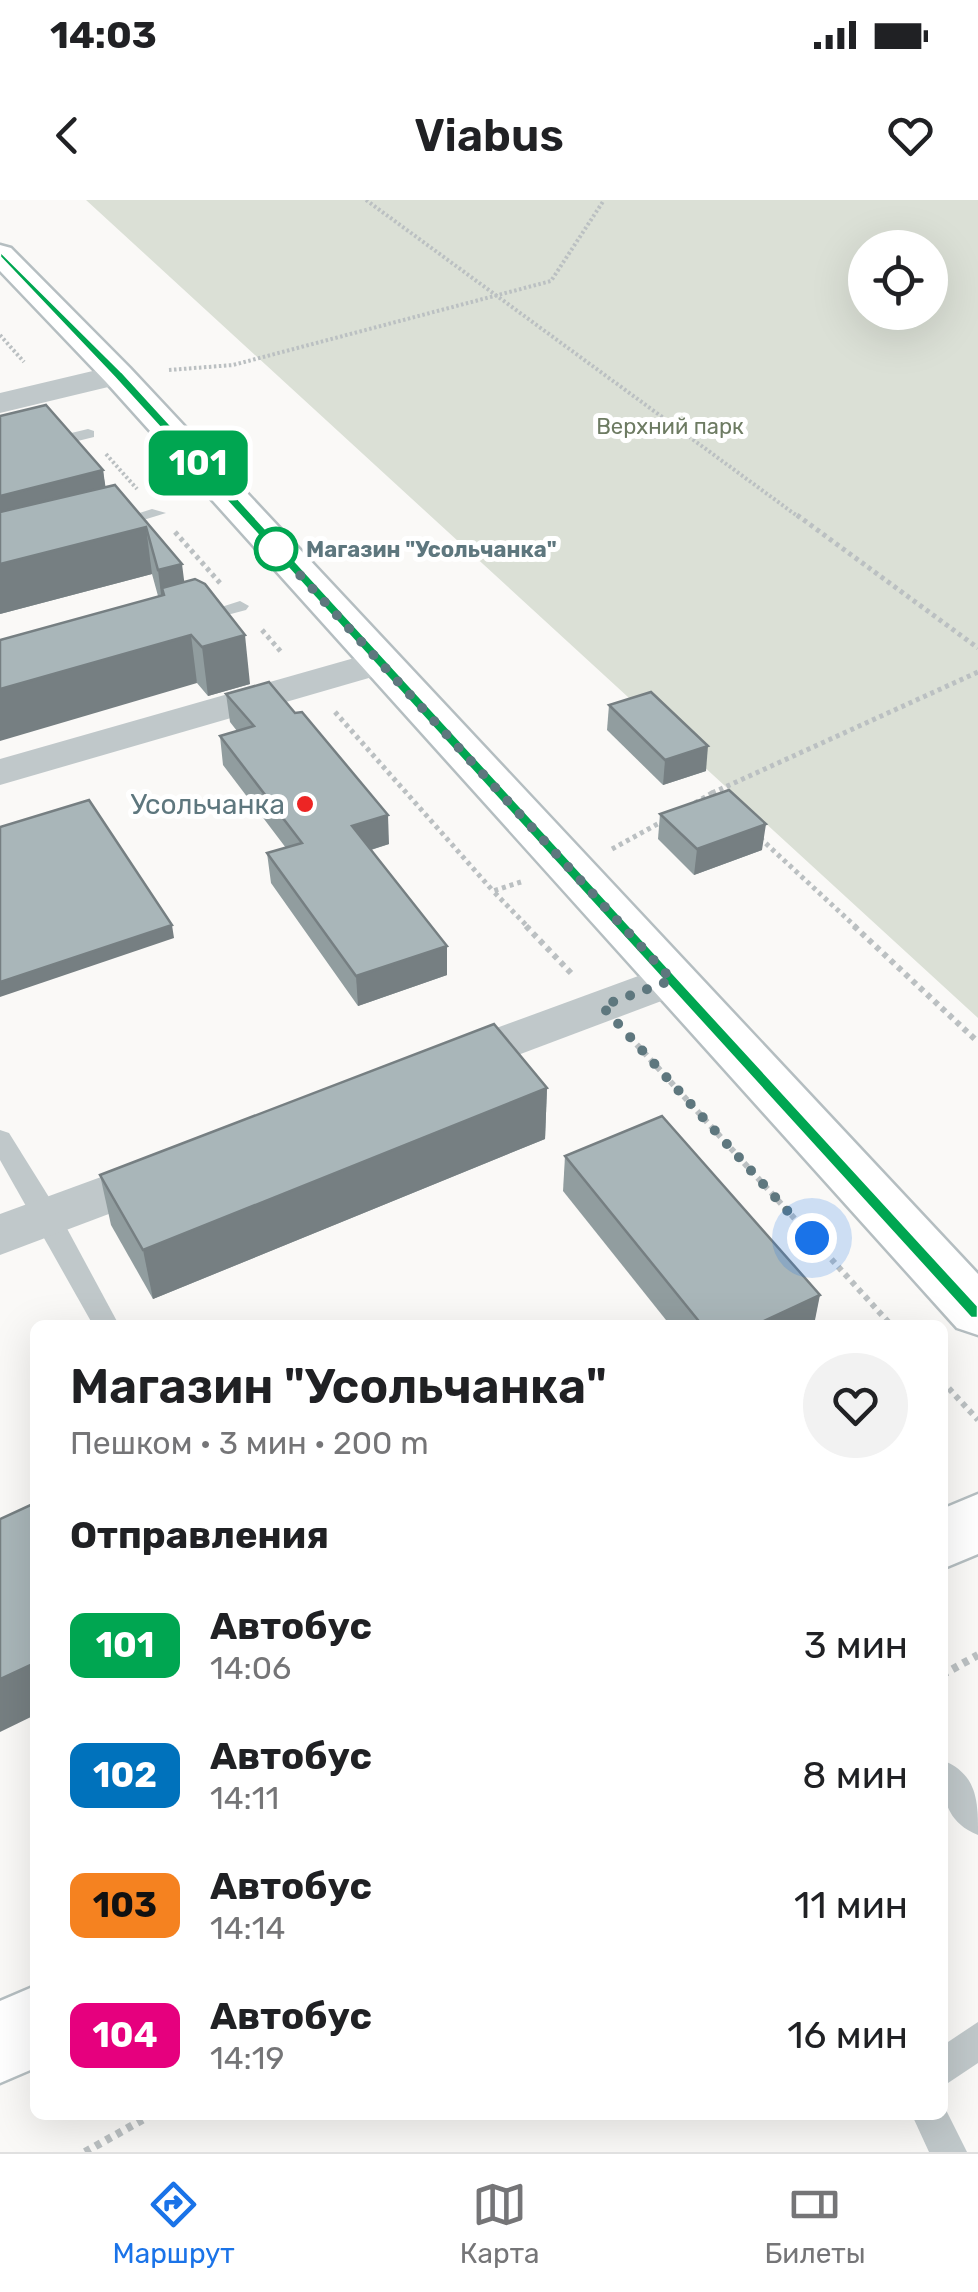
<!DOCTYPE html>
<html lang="ru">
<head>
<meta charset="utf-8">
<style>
	body { margin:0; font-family:Rubik,sans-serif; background:#f2f2f2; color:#202124; height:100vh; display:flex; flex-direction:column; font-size:38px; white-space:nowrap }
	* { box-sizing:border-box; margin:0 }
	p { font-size:32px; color:#757577 }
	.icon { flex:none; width:55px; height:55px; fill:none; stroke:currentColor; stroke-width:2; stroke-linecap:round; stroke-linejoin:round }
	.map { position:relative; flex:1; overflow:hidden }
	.panel { position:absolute; left:30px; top:1120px; width:918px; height:800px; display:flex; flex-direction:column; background:#fff; border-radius:15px; box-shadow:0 10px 40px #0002 }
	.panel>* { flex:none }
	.badge { padding:0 20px; border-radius:15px; font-size:35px; line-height:65px }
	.buttons { position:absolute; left:848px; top:30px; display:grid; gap:20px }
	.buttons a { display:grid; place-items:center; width:100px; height:100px; border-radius:50%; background:#fff; box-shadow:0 10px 40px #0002; font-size:50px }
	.you { position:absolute; width:50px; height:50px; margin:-25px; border:8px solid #fff; border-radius:50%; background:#1a73e8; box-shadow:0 0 0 15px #1a73e833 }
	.map>.badge { position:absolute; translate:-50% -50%; box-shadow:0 0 0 5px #fff }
	h2 { padding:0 40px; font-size:38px; line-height:90px }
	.round { display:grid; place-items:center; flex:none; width:105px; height:105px; border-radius:52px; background:#f2f2f2 }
	.summary { display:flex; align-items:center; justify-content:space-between; height:170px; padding:0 40px }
	h1 { font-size:48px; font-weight:600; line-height:75px }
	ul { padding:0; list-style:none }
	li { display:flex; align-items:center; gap:30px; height:130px; padding:0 40px }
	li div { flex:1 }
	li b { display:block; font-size:38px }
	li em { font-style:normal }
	li .badge { min-width:110px; font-weight:700; text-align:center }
	.status { display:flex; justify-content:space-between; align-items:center; height:70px; padding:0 50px; background:#fff; direction:ltr }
	.status svg { height:28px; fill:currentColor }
	header { display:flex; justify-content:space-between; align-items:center; height:130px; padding:0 40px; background:#fff; font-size:45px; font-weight:600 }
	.dock { display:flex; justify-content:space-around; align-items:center; height:140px; border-top:2px solid #e0e0e0; background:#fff; font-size:28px; color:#757577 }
	.dock a { display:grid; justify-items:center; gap:5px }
	.dock .active { color:#1a73e8 }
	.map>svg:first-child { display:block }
	.green { fill:#dbe0d6; fill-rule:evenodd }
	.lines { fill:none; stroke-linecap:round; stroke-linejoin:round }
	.secondary-casing { stroke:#b5bec1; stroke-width:5 }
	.path-far3 { stroke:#bbc0c2; stroke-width:4; stroke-dasharray:2.5 2.5; stroke-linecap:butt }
	.path-far2 { stroke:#bbc0c2; stroke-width:5; stroke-dasharray:4 4; stroke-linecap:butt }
	.path-far1 { stroke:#bbc0c2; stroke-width:6; stroke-dasharray:5 5; stroke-linecap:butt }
	.path { stroke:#bbc0c2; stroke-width:8; stroke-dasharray:6 6; stroke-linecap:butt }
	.lane { fill:#c0c8ca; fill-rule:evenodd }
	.street { fill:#c0c8ca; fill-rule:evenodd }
	.secondary { fill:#fff; fill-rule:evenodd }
	.wall { fill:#919d9f }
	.shaded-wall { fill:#767f82 }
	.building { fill:#a9b6b9; stroke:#767f82; stroke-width:2.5 }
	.line { fill:#00a651; stroke:#fff; stroke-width:2.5 }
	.walk { stroke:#5e777e; stroke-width:10; stroke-dasharray:0 18 }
	.stop-dot { fill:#fff; stroke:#00a651; stroke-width:5 }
	.poi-dot { fill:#ed2524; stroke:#fff; stroke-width:4 }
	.labels { text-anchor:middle; stroke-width:10; stroke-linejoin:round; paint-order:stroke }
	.far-park-label { font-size:22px; fill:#6d7b62; stroke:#fff }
	.far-stop-label { font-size:22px; font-weight:bold; fill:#5e777e; stroke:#fff; text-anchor:start }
	.poi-label { font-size:28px; fill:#5e777e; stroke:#fff; text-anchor:end }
</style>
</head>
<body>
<div class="status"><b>14:03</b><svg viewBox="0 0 49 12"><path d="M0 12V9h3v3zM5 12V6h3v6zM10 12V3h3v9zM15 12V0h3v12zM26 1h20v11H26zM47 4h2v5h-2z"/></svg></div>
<header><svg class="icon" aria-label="back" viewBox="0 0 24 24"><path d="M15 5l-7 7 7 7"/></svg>Viabus<svg class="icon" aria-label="heart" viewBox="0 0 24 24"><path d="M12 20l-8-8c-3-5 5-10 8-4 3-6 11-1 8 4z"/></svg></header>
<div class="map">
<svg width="978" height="1952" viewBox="0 0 978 1952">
	<rect width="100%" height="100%" fill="#faf9f7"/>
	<path class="green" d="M86,0H978V818ZM865,48H930V112H865Z"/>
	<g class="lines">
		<g class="secondary-casing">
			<g id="secondary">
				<polygon points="0,45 11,48 130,168 978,1074 978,1135 957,1128 106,182 0,71"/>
				<polygon points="978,1294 978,1354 942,1369 942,1309"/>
				<polygon points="35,1786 35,1868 0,1883 0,1801"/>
			</g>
		</g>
		<g class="path-far3">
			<polyline points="366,0 800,318"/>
			<polyline points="0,135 24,162"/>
			<polyline points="169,170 233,165 551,81 604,0"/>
			<polyline points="106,254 137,289"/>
		</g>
		<g class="path-far2">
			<polyline points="797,315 978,448"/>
			<polyline points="175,332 220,383"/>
			<polyline points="262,430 283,454"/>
			<polyline points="335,512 493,691"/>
			<polyline points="712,593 978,472"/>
			<polyline points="695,603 712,593 718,599"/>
			<polyline points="760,638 857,728"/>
			<polyline points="612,649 663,621"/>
			<polyline points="521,682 493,691 529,728"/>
		</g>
		<g class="path-far1">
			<polyline points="526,726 571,773"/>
			<polyline points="854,726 978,842"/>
			<polyline points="630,837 891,1125"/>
			<polyline points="942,1181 978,1220"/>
		</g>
		<g class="path">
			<polyline points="942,1475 978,1455"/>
			<polyline points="85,1952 151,1915"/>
		</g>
		<g class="lane">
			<polygon points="88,229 94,231 94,237 0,260 0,250"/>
			<polygon points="152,309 166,313 111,330 102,325"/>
			<polygon points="240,401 249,406 246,410 193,424 184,419"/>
			<polygon points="0,930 9,933 57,1010 119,1125 93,1125 0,960"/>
			<path d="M942,1560C978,1574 978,1602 978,1635C943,1621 942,1593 942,1560Z"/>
			<polygon points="978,1822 978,1863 942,1887 942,1846"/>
			<polygon points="942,1902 967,1952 929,1952 912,1915 942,1915"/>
		</g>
		<g class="street">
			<polygon points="118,165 134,175 129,182 0,213 0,193"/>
			<polygon points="379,451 393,455 399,463 393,471 0,585 0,559"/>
			<polygon points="671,764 688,769 695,780 688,791 441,884 423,879 416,867 423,855"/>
			<polygon points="172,951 191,957 198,970 191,983 0,1055 0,1014"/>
		</g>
		<use href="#secondary" class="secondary"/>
	</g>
	<g class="wall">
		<polygon points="103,270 105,287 115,285 184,382 250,484 208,496 197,483 158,396 152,374 0,414"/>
		<polygon points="226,494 389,644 371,650 447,775 358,806 271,683 267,653 286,648 223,565 220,536 237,531 230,522"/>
		<polygon points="609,505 706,571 663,585 607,530"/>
		<polygon points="660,614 762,650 694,675 658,639"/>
		<polygon points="547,888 545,939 153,1099 111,1025 100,975"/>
		<polygon points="565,956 814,1125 670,1125 563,991"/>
	</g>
	<g class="shaded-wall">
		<polygon points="103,270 110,317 0,345 0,296"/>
		<polygon points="146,327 152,374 0,414 0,364"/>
		<polygon points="182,364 188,411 162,388 167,417 164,418 158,370"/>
		<polygon points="191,435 197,483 0,541 0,489"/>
		<polygon points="245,435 250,484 208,496 202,447"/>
		<polygon points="708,546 706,571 663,585 665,560"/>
		<polygon points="388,615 389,644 354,655 352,626"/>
		<polygon points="766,624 762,650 694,675 697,649"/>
		<polygon points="172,725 174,738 0,797 0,782"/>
		<polygon points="447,746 447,775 358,806 356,776"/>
		<polygon points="547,888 545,939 153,1099 143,1050"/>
		<polygon points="820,1095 814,1125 755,1125"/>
		<polygon points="35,1463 35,1515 0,1532 0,1479"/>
	</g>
	<g class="building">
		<polygon points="46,205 103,270 0,296 0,216"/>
		<polygon points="115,285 182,364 158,370 146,327 0,364 0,312"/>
		<polygon points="195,379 205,384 245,435 202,447 191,435 0,489 0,440 164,395 162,388"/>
		<polygon points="269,482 295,513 302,512 388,615 352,626 447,746 356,776 267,653 302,643 220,536 254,526 226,494"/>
		<polygon points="651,492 708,546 665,560 609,505"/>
		<polygon points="729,590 766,624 697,649 660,614"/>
		<polygon points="89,600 172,725 0,782 0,627"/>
		<polygon points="494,824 547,888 143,1050 100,975"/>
		<polygon points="662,916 820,1095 755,1125 702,1125 565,956"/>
		<polygon points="35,1303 35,1463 0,1479 0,1319"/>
	</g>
	<polygon class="line" points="0,51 122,172 978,1106 978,1118 971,1118 114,177 0,57"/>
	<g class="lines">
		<polyline class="walk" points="276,349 672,780 602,806 812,1038"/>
	</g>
	<circle class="stop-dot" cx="276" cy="349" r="20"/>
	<circle class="poi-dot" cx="305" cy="604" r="10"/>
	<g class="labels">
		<g class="far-park-label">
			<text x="670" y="234">Верхний парк</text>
		</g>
		<g class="far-stop-label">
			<text x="306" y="357">Магазин "Усольчанка"</text>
		</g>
		<g class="poi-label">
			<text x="285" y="614">Усольчанка</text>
		</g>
	</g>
</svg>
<div class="buttons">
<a><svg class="icon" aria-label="locate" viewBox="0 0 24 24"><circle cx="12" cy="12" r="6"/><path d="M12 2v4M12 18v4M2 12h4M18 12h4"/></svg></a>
</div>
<div class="you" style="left:812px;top:1038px"></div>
<b class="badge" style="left:198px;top:263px;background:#00a651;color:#fff">101</b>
<section class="panel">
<div class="summary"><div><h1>Магазин &quot;Усольчанка&quot;</h1><p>Пешком · 3 мин · 200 m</p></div><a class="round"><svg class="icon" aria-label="heart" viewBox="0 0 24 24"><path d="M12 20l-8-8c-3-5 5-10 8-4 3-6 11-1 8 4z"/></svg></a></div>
<h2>Отправления</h2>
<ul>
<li><span class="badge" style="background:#00a651;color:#fff">101</span><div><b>Автобус</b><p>14:06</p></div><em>3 мин</em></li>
<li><span class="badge" style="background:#0072bc;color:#fff">102</span><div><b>Автобус</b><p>14:11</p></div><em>8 мин</em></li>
<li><span class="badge" style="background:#f58220;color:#111">103</span><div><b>Автобус</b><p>14:14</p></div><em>11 мин</em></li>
<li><span class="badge" style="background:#e6007e;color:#fff">104</span><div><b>Автобус</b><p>14:19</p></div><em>16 мин</em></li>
</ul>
</section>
</div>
<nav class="dock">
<a class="active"><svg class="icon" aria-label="directions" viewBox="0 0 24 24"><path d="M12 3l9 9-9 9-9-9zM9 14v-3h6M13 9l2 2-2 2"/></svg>Маршрут</a>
<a><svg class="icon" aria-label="map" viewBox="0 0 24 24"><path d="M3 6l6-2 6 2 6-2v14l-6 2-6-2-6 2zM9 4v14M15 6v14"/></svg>Карта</a>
<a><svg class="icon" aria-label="tickets" viewBox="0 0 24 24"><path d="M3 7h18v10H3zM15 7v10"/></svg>Билеты</a>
</nav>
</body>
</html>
